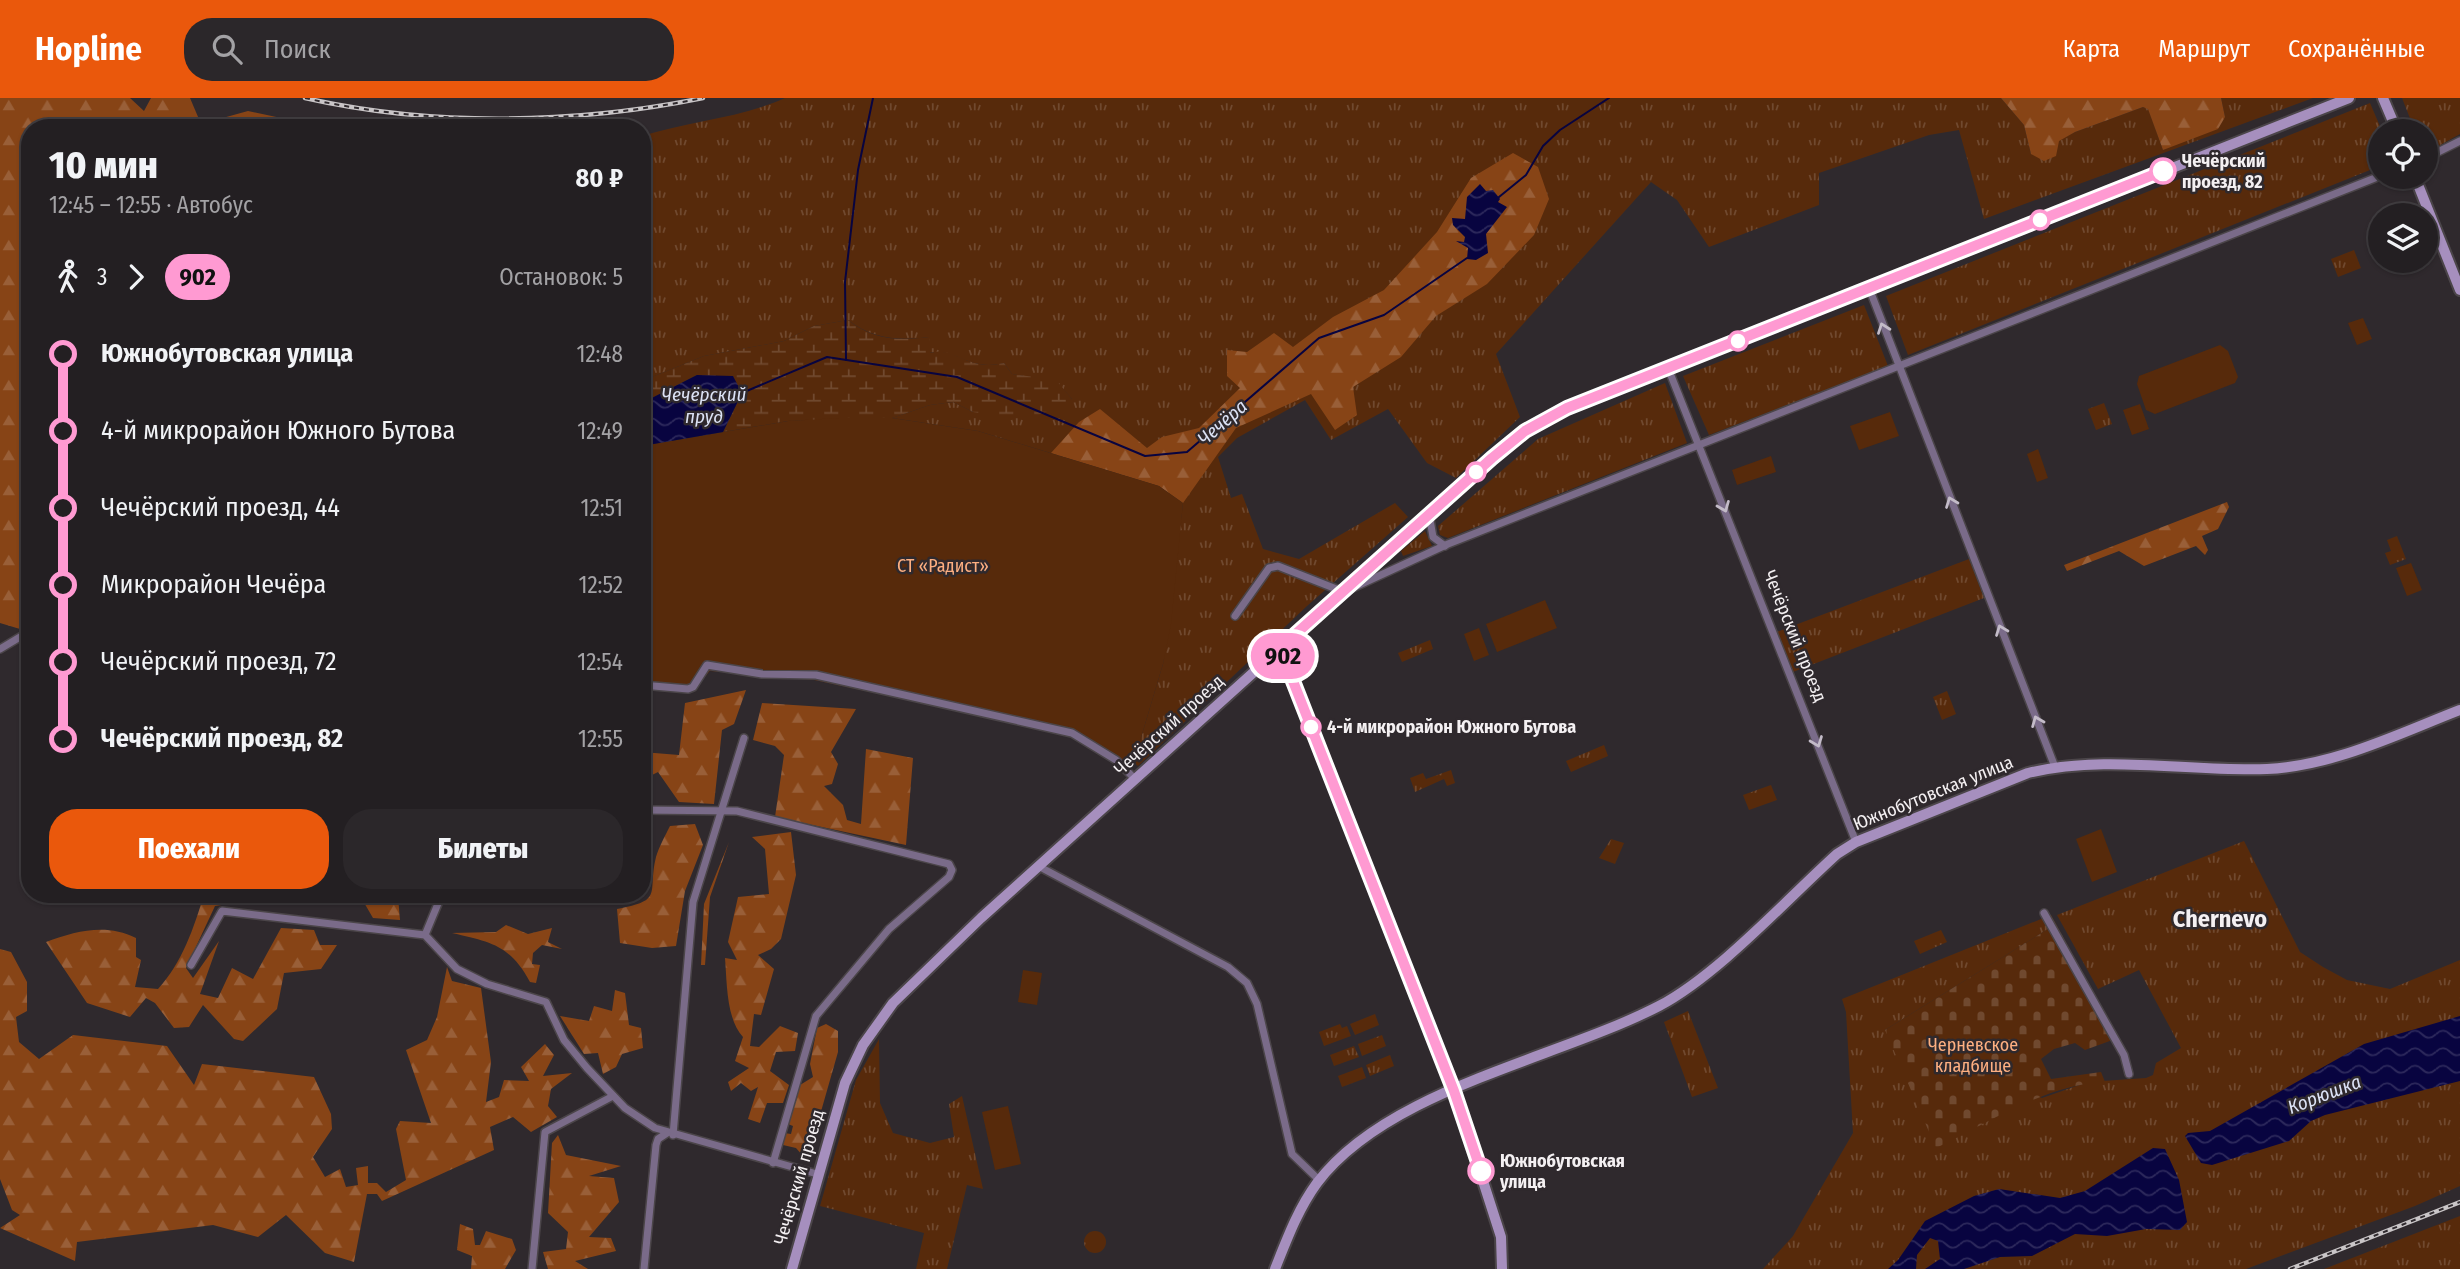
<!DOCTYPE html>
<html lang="ru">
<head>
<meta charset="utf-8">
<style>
	body { margin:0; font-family:"Fira Sans Condensed",sans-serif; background:#2b272a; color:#f1f3f6; height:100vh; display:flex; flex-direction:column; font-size:26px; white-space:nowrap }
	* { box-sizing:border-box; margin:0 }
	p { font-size:23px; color:#a3a2a5 }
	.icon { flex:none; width:38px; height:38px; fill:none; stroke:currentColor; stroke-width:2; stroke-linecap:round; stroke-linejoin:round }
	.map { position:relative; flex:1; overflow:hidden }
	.sheet { position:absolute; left:21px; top:21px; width:630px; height:784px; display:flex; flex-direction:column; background:#231f22; border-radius:28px; box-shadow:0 2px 5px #0004,0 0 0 2px #403d40 }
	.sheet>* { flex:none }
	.badge { padding:0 14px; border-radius:23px; font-size:24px; line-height:46px }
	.tools { position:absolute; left:2368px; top:21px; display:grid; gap:14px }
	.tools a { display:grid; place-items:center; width:70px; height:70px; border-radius:50%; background:#231f22; box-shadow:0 2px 5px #0004,0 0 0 2px #403d40; font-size:35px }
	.map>.badge { position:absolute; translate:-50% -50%; box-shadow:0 0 0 4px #fff }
	.legs { display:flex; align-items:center; gap:10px; height:77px; padding:0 28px; font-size:23px }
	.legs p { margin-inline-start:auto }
	.headline { display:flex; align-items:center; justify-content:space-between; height:119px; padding:0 28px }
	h1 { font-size:38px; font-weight:800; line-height:52px }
	.button { display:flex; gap:14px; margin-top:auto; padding:14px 28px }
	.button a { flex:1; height:80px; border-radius:28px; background:#ea580c; color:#fff; font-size:28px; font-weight:800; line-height:80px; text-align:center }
	.button a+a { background:#2b272a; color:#f1f3f6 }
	ul { padding:0 28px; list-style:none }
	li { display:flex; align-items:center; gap:24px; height:77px; font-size:26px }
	li i { display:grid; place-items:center; width:10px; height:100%; margin:0 9px; background:currentColor }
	li i::after { content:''; width:18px; height:18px; margin:-9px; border:5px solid; border-radius:50%; background:#231f22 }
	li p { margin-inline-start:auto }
	li:first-child i { background:linear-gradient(#0000 50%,currentColor 0) }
	li:last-child i { background:linear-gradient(currentColor 50%,#0000 0) }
	header { display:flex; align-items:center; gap:42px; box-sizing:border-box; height:98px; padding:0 35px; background:#ea580c; color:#fff }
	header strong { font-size:33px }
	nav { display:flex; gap:38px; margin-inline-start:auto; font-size:24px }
	.search { width:490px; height:63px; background:#2b272a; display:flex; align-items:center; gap:18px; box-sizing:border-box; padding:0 24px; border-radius:28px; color:#a3a2a5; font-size:26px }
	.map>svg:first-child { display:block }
	.grass { fill:url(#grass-tufts) }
	.forest { fill:url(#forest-firs) }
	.wetland { fill:url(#wetland-marsh) }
	.cemetery { fill:url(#cemetery-stones) }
	.garden { fill:#572a0b }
	.water { fill:url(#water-waves) }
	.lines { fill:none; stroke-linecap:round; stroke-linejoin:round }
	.stream { stroke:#080440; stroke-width:2 }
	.street-casing { stroke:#4b4549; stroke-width:10 }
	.secondary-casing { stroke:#4b4549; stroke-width:14 }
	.street { stroke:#7a6b89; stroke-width:7 }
	.secondary { stroke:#a68fbe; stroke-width:10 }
	.rail-casing { stroke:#c9c5c7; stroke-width:4.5 }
	.rail { stroke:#2f292d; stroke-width:2; stroke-dasharray:5; stroke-linecap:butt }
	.oneway { stroke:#c3bbc8 }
	.line-1-casing { stroke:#fff; stroke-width:16 }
	.line-1 { stroke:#ff9ad2; stroke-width:10 }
	.stop-1-dot { fill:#fff; stroke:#ff9ad2; stroke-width:3.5 }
	.labels { text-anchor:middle; stroke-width:5; stroke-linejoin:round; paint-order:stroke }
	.stop-label { font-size:18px; font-weight:bold; fill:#f4f0f2; stroke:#2f292d; text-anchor:start }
	.park-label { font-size:18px; fill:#fdaf81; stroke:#2f292d }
	.street-label { font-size:18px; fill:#f4f0f2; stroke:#2f292d }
	.water-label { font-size:19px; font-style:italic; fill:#dce2f5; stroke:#2f292d }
	.district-label { font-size:24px; font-weight:bold; fill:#f4f0f2; stroke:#2f292d }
</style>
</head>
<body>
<header>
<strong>Hopline</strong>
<div class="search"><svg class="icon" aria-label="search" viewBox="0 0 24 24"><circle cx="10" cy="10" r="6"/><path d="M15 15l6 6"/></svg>Поиск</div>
<nav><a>Карта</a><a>Маршрут</a><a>Сохранённые</a></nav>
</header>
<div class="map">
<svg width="2460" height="1171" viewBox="0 0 2460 1171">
	<defs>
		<pattern id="grass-tufts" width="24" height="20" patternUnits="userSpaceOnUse" patternTransform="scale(1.75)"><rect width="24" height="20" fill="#572a0b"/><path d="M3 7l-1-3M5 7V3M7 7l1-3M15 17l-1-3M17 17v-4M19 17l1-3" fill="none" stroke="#70492f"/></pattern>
		<pattern id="forest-firs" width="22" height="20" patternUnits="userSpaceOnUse" patternTransform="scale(1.75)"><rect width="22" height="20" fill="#874416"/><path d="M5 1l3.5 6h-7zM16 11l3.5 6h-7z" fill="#995f38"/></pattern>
		<pattern id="wetland-marsh" width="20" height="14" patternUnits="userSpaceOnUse" patternTransform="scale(1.75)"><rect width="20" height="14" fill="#572a0b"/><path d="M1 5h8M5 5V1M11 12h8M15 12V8" fill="none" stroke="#70492f"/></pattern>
		<pattern id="cemetery-stones" width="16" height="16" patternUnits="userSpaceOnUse" patternTransform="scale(1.75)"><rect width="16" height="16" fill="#572a0b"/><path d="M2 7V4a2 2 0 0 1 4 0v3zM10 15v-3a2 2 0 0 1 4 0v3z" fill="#70492f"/></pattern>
		<pattern id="water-waves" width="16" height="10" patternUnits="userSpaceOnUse" patternTransform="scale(1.75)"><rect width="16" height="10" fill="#080440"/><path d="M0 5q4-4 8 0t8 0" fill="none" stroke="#2d295c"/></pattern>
	</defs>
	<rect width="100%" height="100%" fill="#2f292d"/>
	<g class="grass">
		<path d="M785,0H2001L2024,27L2031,56L2075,34L2143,9L2148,10L2163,52L2225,19L2221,0H2313L1984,121L1959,32L1929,37L1819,75V107L1709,149L1677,102L1651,84L1496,256L1520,319L1456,380L1427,365L1388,311L1331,342L1305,302L1237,340L1218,359L1231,400L1242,396L1263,451L1299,461L1395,405L1408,419L1307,508L1138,668L1131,662L1137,653L1163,566L1183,405L1159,388L978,333L892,320L930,307L953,304L973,314L1072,301L1056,283L1012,276L1004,265C968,274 956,249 929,255V239C899,243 872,241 848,222L814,228L784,243L704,258L642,283V38C689,23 741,20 785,0Z"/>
		<polygon points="2402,0 2460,0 2460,36 2426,55 2426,33 2415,33"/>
		<polygon points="2370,5 2382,33 2380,68 1908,257 1886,198"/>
		<polygon points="2354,152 2361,170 2338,179 2331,161"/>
		<polygon points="1864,207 1888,268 1709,337 1683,278"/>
		<polygon points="1665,285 1687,345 1448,440 1440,437 1438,428 1538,341"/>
		<polygon points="2104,305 2112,326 2096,332 2088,311"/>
		<polygon points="1425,433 1432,448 1403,458 1401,453"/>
		<polygon points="2397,438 2406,461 2390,467 2385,455 2391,453 2387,442"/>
		<polygon points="1969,461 1984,500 1793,574 1777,534"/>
		<polygon points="1430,542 1433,551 1402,564 1398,555"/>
		<polygon points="1947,593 1956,616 1942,622 1933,599"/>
		<polygon points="1604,647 1608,658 1571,674 1566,663"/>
		<polygon points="1451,672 1455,685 1447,688 1444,681 1415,694 1410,680 1423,675 1426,681"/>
		<polygon points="1771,687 1777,702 1749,712 1743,697"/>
		<polygon points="1611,741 1624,745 1615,766 1599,760"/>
		<polygon points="2244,743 2300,854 2323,869 2347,882 2390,891 2460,862 2460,1088 2415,1108 2246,1171 1763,1171 1793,1138 1853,1035 1846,914 1842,901 2051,817 2056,826 1885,932 2042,1000 2088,984 2146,980 2153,977 2156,965 2181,950 2139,872 2098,891 2057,817"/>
		<polygon points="1941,832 1947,844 1920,856 1914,843"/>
		<polygon points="1688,913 1718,990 1692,999 1664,924"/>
		<polygon points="1375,916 1379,927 1355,937 1350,926"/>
		<polygon points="1340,926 1342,930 1347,928 1351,938 1324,948 1319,934"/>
		<polygon points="1382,937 1386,948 1362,958 1358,946"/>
		<polygon points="879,941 880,1005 893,1035 930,1045 954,1039 949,1006 962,998 983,1091 967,1087 947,1171 916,1171 924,1135 820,1108 856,982"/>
		<polygon points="1354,948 1359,959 1334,968 1330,957"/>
		<polygon points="1390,957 1394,968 1370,978 1366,967"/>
		<polygon points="1362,969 1366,980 1342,989 1338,978"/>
		<polygon points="2460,1118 2460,1171 2324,1171"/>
		<circle cx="1095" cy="1144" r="11"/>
	</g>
	<g class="forest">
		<polygon points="0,0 130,0 144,13 151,0 190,0 201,26 248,13 328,30 30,30 30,525 20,531 0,525"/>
		<polygon points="2001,0 2221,0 2225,19 2218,31 2163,52 2148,11 2143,9 2075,34 2059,43 2056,58 2044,63 2031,56 2024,27"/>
		<polygon points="1513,55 1538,69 1549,101 1534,137 1487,186 1436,218 1401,259 1353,289 1357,317 1335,332 1311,296 1236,330 1183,405 1159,388 1051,355 1079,324 1100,311 1147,350 1162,339 1199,330 1240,290 1227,278 1227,252 1247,254 1274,235 1293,249 1333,219 1384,192 1437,134 1471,80"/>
		<polygon points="2227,404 2229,409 2218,431 2202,438 2208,452 2205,457 2196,448 2144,468 2119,453 2067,473 2064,467"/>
		<polygon points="746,592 734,626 722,632 714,706 679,704 658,674 642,682 642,654 679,657 685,605"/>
		<polygon points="762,605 856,611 831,654 838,666 832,686 824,688 843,707 847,722 861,726 866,651 913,660 906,747 775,719 784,657 775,648 753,642"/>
		<path d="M695,726L703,747L685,793L676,848L652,850L620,845L617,811C665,802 647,796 656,759C659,749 665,738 670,728Z"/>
		<path d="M791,734L796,777L781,841L771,851L758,857L774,871L761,917L754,916L750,948L759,949L780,928L798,935L795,953L776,954L770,973L789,987L783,1005H767L760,1025L748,1021L758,989L751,993L741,985L731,993L728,984L749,970L735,963L743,939C726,921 727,883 725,860L737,862L728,844L738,799L769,796L765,751L752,739Z"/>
		<polygon points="729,744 710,799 705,867 701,867 704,806"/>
		<path d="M204,796H236L234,805L215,808L186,870L193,880L219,843L200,896L218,900L232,870L253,881L281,830L314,832L320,847H337L321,871L284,875L277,911L243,943L234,941L203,907L189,929L174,930L155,905L146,900L130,919L87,905L46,844C76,833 106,825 136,840V859L141,862L135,889L158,891C182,865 194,830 204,796Z"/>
		<polygon points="359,796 395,796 398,799 400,822 373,820"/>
		<path d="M506,827L528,836L552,830L548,844L562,851L542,847L533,855L532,866L540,867L536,885L530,884C510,847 491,844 452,835L496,834Z"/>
		<polygon points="0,851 11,854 27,884 27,913 16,919 19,944 39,961 73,937 167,948 194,987 202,966 314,979 331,1016 332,1031 313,1059 325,1079 340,1071 346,1089 358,1087 356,1070 368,1068 368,1085 377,1085 386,1094 406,1082 396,1031 400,1023 431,1025 406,952 427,942 437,919 447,869 452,883 481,890 491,964 486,1004 499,999 504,982 529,983 521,969 545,946 554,957 543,978 572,975 551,991 548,1008 557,1019 531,1034 513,1019 490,1029 494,1052 382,1103 377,1096 367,1096 354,1164 325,1155 286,1117 258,1139 213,1127 77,1144 75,1163 0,1130 20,1117 12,1112 0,1081"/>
		<polygon points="615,892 625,895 629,927 641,930 643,950 622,956 616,969 603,976 598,955 584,956 560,918 589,923 594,908 612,913"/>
		<polygon points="826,926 838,933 838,954 810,1052 803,1058 796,1050 783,1047 784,1035 791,1036 793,1028 788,1026 800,987 813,979 810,966 817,930"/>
		<polygon points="558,1037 566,1057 621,1068 589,1078 614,1080 619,1104 589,1139 611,1140 616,1153 575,1163 588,1171 548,1171 543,1154 566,1151 568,1134 548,1115 552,1045"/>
		<polygon points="460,1126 473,1131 475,1147 480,1147 486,1133 512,1141 516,1152 505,1171 471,1171 472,1158 457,1152"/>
	</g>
	<path class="wetland" d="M848,222C873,242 899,243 929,239L930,255C957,248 966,274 1004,265L1012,276L1056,282L1072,301L1035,319H1003L973,314L953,304L930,307L892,320L788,323L723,334L742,295L697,277L642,305V283L704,258L784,243L814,228Z"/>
	<path class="cemetery" d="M2056,826L2118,940L2085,952L2075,945L2054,951L2041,961L2051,981L2101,974L2105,984C2047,986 1988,1025 1936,1050L1885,932Z"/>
	<g class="garden">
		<polygon points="2363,220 2372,241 2357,247 2348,225"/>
		<polygon points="2220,247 2228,253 2238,279 2235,285 2155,316 2146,312 2137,286 2139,278"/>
		<polygon points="2140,306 2149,331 2132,337 2123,312"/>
		<polygon points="1890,314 1899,338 1859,352 1850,328"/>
		<polygon points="839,320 892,320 978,333 1159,388 1183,405 1171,526 1163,566 1137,653 1120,669 1071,637 814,582 710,573 692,594 642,590 642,348 788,323"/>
		<polygon points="2038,351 2048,380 2037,384 2027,356"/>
		<polygon points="1771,358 1776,374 1737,387 1732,372"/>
		<polygon points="2411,465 2422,492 2407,498 2396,470"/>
		<polygon points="1545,502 1557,530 1497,554 1486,526"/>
		<polygon points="1479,530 1489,557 1474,563 1464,536"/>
		<polygon points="2101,731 2117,774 2092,784 2076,741"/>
		<polygon points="1023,872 1042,875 1037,907 1018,904"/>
		<polygon points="1008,1008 1021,1066 995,1072 982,1014"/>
	</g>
	<g class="water">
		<polygon points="1480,86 1486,93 1493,92 1500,101 1498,104 1507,109 1486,136 1488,155 1476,162 1467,161 1468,150 1456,143 1464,144 1465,139 1453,127 1452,120 1465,121 1467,99"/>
		<polygon points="697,277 733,278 742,295 723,334 642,348 642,305"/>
		<polygon points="2460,918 2460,983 2325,1017 2311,1023 2289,1043 2212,1067 2201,1065 2185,1038 2188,1035 2210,1033 2364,946"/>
		<polygon points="2153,1050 2165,1051 2179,1082 2187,1124 2180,1132 2146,1131 2107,1138 2075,1136 2032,1158 2000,1159 1964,1171 1925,1171 1940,1161 1938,1143 1930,1140 1917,1157 1916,1171 1888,1171 1898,1162 1925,1123 1974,1098 1999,1091 2060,1100 2085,1093"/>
	</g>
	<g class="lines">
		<g class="stream">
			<polyline points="1499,99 1526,77 1543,48 1560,32 1609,0"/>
			<polyline points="846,262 845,184 858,72 873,0"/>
			<polyline points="742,295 827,259 957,279 1145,358 1187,354 1319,240 1384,217 1467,160"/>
		</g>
		<g class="street-casing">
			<g id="street">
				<polyline points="2426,60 2460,43"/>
				<polyline points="1869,190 2055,669"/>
				<polyline points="1668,270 1856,744"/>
				<polyline points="1429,416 1433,439 1445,448"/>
				<polyline points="1235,518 1269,470 1278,468 1344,494 1448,446 2380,78"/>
				<polyline points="0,551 30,533"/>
				<polyline points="642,587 688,591 693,589 707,567 762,576 816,577 1072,635 1116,662 1135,681"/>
				<polyline points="642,712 737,713 949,766 952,772 949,779 889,831 816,918 773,1065"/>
				<polyline points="1040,769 1228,869 1247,885 1257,906 1292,1056 1319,1082"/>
				<polyline points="2044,815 2124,957 2129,976"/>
				<polyline points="425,837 442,796"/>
				<polyline points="191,867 222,813 425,837 457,871 487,886 546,904 564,942 587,970 625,1010 655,1030 817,1076"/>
				<polyline points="673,1037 693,804 744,640"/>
				<polyline points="532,1171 545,1034 613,998"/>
				<polyline points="644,1171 656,1047 658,1041 667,1035"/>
			</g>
		</g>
		<g class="secondary-casing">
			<g id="secondary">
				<polyline points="2383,0 2397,33"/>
				<polyline points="2415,79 2460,192"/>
				<polyline points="1280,550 1454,993 1501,1139 1502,1171"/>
				<polyline points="792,1171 845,985 863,947 893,905 981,820 1476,374 1525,333 1567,310 2349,0"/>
				<path d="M1275,1171C1287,1141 1298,1111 1317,1085C1388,991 1557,961 1659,908C1718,877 1786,802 1837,756L1856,744L2028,675C2106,656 2188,674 2267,671C2334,668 2398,636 2460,612"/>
			</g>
		</g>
		<use href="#street" class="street"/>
		<use href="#secondary" class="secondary"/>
		<g class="rail-casing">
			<g id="rail">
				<path d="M305,0C433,29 575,26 703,0"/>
				<polyline points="2290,1171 2460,1104"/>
			</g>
		</g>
		<use href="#rail" class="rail"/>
	</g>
	<defs><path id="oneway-chevron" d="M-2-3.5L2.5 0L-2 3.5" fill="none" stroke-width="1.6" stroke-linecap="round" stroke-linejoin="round" transform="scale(1.75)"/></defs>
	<g class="oneway">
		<use href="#oneway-chevron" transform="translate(1883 230) rotate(-110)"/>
		<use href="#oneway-chevron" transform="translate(1951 404) rotate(-111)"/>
		<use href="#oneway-chevron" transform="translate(1724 409) rotate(68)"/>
		<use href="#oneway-chevron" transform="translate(2001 532) rotate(-111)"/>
		<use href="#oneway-chevron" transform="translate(2037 623) rotate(-112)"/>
		<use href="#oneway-chevron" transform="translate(1817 644) rotate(69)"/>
	</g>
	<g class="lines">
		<g class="line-1-casing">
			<polyline id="line-1" points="1481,1073 1454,993 1280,550 1492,360 1525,333 1567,310 2163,73"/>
		</g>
		<use href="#line-1" class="line-1"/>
	</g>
	<g class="stop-1-dot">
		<circle cx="2163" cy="73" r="12"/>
		<circle cx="2040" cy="122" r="9"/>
		<circle cx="1738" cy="243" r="9"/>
		<circle cx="1476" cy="374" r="9"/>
		<circle cx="1311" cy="629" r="9"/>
		<circle cx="1481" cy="1073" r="12"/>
	</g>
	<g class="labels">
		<g class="stop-label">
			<text x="2182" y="69">Чечёрский<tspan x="2182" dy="21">проезд, 82</tspan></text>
			<text x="1327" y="635">4-й микрорайон Южного Бутова</text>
			<text x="1500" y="1069">Южнобутовская<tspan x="1500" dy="21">улица</tspan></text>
		</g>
		<g class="park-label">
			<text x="943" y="474">СТ «Радист»</text>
			<text x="1973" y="953">Черневское<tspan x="1973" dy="21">кладбище</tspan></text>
		</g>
		<g class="street-label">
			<text transform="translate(1795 538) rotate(68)" y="6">Чечёрский проезд</text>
			<text transform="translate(1169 627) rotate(-42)" y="6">Чечёрский проезд</text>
			<text transform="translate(1933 695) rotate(-22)" y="6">Южнобутовская улица</text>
			<text transform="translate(799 1079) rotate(-74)" y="6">Чечёрский проезд</text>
		</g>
		<g class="water-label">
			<text x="704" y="303">Чечёрский<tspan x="704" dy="22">пруд</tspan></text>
			<text transform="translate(1222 324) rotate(-41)" y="7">Чечёра</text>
			<text transform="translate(2324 996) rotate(-21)" y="7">Корюшка</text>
		</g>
		<g class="district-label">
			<text x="2220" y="829">Chernevo</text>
		</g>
	</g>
</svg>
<div class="tools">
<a><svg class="icon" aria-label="locate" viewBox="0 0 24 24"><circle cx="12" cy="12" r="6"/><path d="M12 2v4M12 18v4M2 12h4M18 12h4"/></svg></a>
<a><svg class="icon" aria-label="layers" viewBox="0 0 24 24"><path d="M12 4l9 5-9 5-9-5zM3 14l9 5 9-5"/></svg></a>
</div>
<b class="badge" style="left:1283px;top:558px;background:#ff9ad2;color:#111">902</b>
<section class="sheet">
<div class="headline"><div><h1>10 мин</h1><p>12:45 – 12:55 · Автобус</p></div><b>80 ₽</b></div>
<div class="legs"><svg class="icon" aria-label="walk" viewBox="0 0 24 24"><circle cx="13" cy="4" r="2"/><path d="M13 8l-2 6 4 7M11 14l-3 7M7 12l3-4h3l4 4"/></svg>3<svg class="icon" aria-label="forward" viewBox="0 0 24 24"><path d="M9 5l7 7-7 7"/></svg><b class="badge" style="background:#ff9ad2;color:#111">902</b><p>Остановок: 5</p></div>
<ul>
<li><i style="color:#ff9ad2"></i><b>Южнобутовская улица</b><p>12:48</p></li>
<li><i style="color:#ff9ad2"></i><span>4-й микрорайон Южного Бутова</span><p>12:49</p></li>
<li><i style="color:#ff9ad2"></i><span>Чечёрский проезд, 44</span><p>12:51</p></li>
<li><i style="color:#ff9ad2"></i><span>Микрорайон Чечёра</span><p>12:52</p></li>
<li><i style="color:#ff9ad2"></i><span>Чечёрский проезд, 72</span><p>12:54</p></li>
<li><i style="color:#ff9ad2"></i><b>Чечёрский проезд, 82</b><p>12:55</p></li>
</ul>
<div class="button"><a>Поехали</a><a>Билеты</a></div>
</section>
</div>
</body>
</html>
